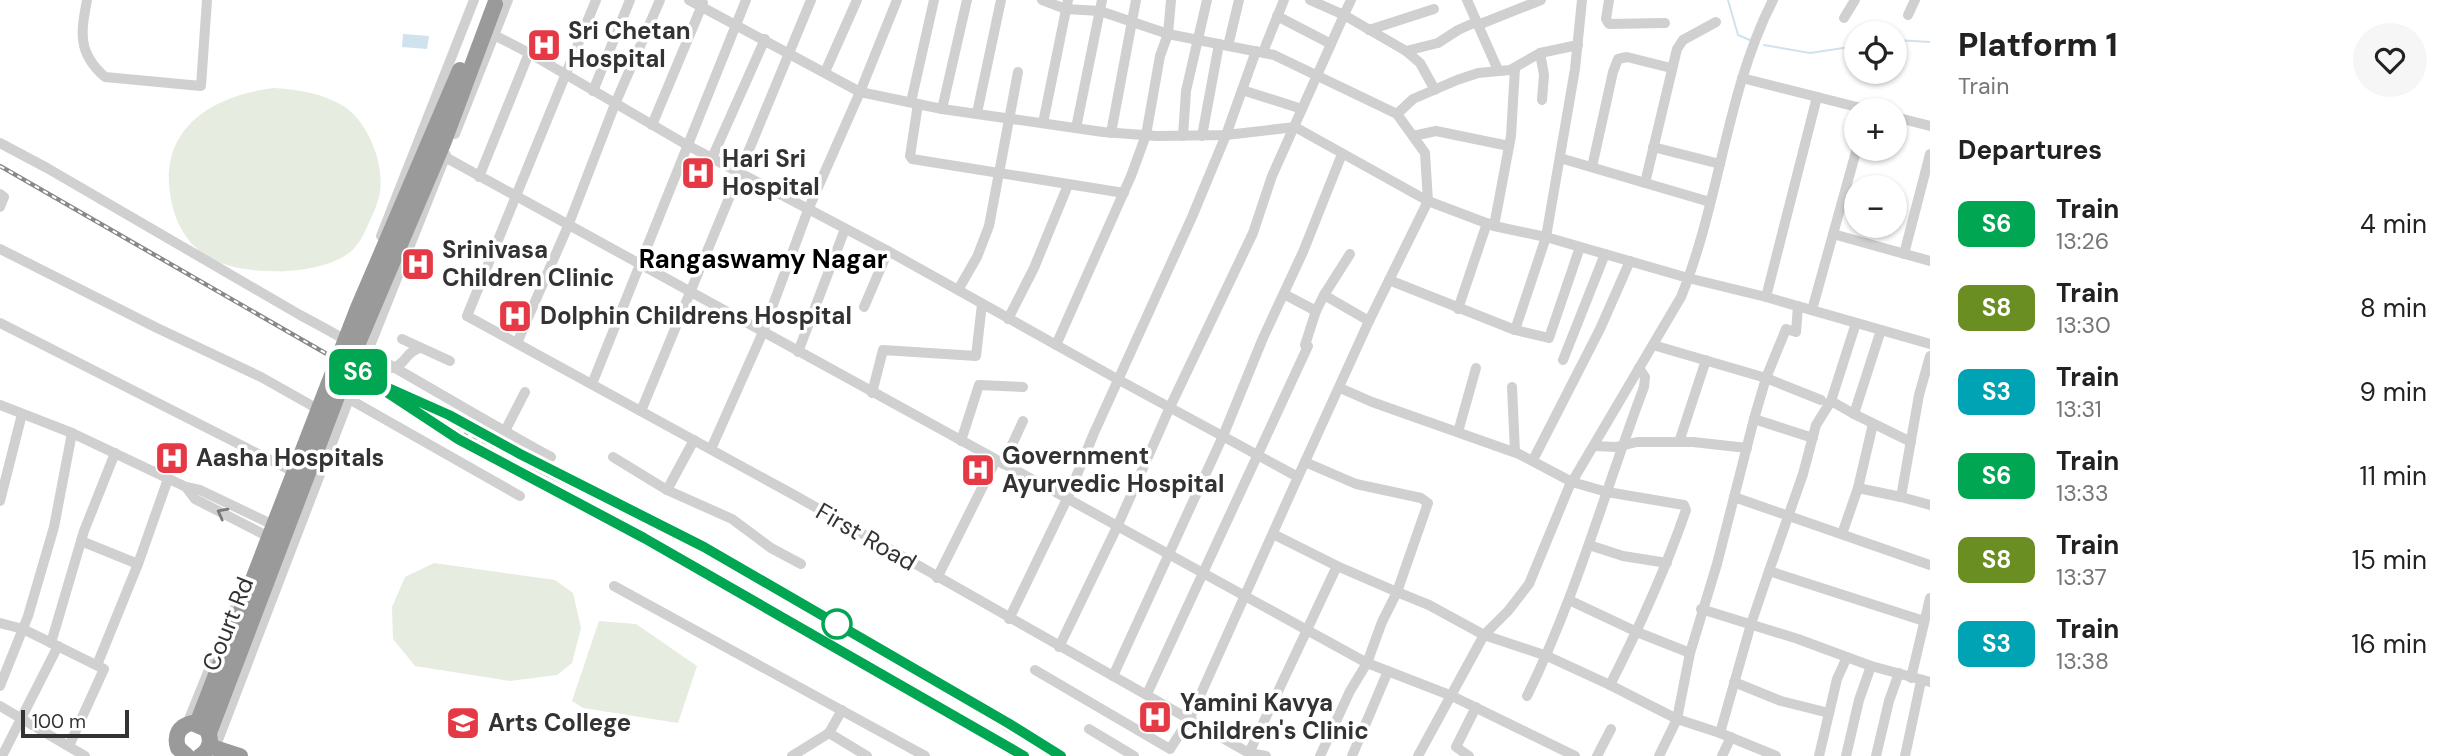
<!DOCTYPE html>
<html lang="en">
<head>
<meta charset="utf-8">
<style>
	body { margin:0; font-family:"DM Sans",sans-serif; background:#f6f6f6; color:#222; height:100vh; display:flex; flex-direction:column; font-size:26px; white-space:nowrap }
	* { box-sizing:border-box; margin:0 }
	p { font-size:23px; color:#767676 }
	.icon { flex:none; width:38px; height:38px; fill:none; stroke:currentColor; stroke-width:2; stroke-linecap:round; stroke-linejoin:round }
	.map { position:relative; flex:1; overflow:hidden }
	.drawer { display:flex; flex-direction:column; background:#fff; width:525px }
	.drawer>* { flex:none }
	.badge { padding:0 14px; border-radius:10px; font-size:24px; line-height:46px }
	.tools { position:absolute; left:1844px; top:21px; display:grid; gap:14px }
	.tools a { display:grid; place-items:center; width:63px; height:63px; border-radius:50%; background:#fff; box-shadow:0 2px 5px #0004; font-size:35px }
	.scale { position:absolute; left:21px; bottom:18px; width:108px; box-sizing:border-box; padding-left:7px; border:4px solid #333; border-top:0; font-size:19px; line-height:24px; white-space:nowrap; color:#333; -webkit-text-stroke:5px #fff; paint-order:stroke }
	.map>.badge { position:absolute; translate:-50% -50%; box-shadow:0 0 0 4px #fff }
	h2 { padding:0 28px; font-size:26px; line-height:63px }
	.round { display:grid; place-items:center; flex:none; width:74px; height:74px; border-radius:37px; background:#f6f6f6 }
	.summary { display:flex; align-items:center; justify-content:space-between; height:119px; padding:0 28px }
	h1 { font-size:33px; font-weight:800; line-height:52px }
	ul { padding:0; list-style:none }
	li { display:flex; align-items:center; gap:21px; height:84px; padding:0 28px }
	li div { flex:1 }
	li b { display:block; font-size:26px }
	li em { font-style:normal }
	li .badge { min-width:77px; font-weight:700; text-align:center }
	main { display:flex; flex:1; min-height:0 }
	.map>svg:first-child { display:block }
	.green { fill:#e6ecdf }
	.water { fill:#cfe2ee }
	.lines { fill:none; stroke-linecap:round; stroke-linejoin:round }
	.stream { stroke:#cfe2ee; stroke-width:2 }
	.minor { stroke:#d0d0d0; stroke-width:10 }
	.highway { stroke:#9a9a9a; stroke-width:16 }
	.rail-casing { stroke:#888; stroke-width:4.5 }
	.rail { stroke:#fff; stroke-width:2; stroke-dasharray:5; stroke-linecap:butt }
	.highway-bridge { stroke:#9a9a9a; stroke-width:16 }
	.oneway { stroke:#7a7a7a }
	.line-casing { stroke:#fff; stroke-width:16 }
	.line { stroke:#00a651; stroke-width:10 }
	.stop-dot { fill:#fff; stroke:#00a651; stroke-width:3.5 }
	.labels { text-anchor:middle; stroke-width:7; stroke-linejoin:round; paint-order:stroke }
	.poi-label { font-size:24px; font-weight:bold; fill:#333; stroke:#fff; text-anchor:start }
	.street-label { font-size:24px; fill:#333; stroke:#fff }
	.neighbourhood-label { font-size:26px; font-weight:bold; fill:#000; stroke:#fff }
</style>
</head>
<body>
<main>
<div class="map">
<svg width="1930" height="756" viewBox="0 0 1930 756">
	<rect width="100%" height="100%" fill="#fff"/>
	<g class="green">
		<path d="M274,88C299,90 323,93 345,107C369,124 384,163 380,192C378,204 372,216 367,227C363,236 357,247 349,253C337,262 319,267 305,269C275,274 227,272 202,253C182,237 174,218 170,194C160,126 215,95 274,88Z"/>
		<polygon points="434,563 555,580 573,593 581,628 572,663 557,675 510,681 415,666 393,639 392,607 405,577"/>
		<polygon points="599,621 636,624 697,666 678,723 583,708 572,701"/>
	</g>
	<polygon class="water" points="403,34 429,36 427,49 402,47"/>
	<g class="lines">
		<g class="stream">
			<polyline points="1728,0 1738,35 1752,41"/>
			<polyline points="1895,40 1930,42"/>
			<polyline points="1764,45 1810,53 1857,46"/>
		</g>
		<g class="minor">
			<path d="M87,0C81,32 77,53 105,77L201,86L207,0"/>
			<polyline points="596,0 467,316 794,495 1249,753 1266,756"/>
			<polyline points="689,0 860,92 942,109 1103,132 1157,136 1226,135 1295,127 1428,201 1494,226 1546,237 1688,278 1766,297 1930,344"/>
			<polyline points="1042,0 1066,9 1100,11 1168,34 1274,55 1397,114 1425,153 1428,201 1369,321 1298,477"/>
			<polyline points="1310,0 1344,15 1351,0"/>
			<polyline points="1467,0 1498,70"/>
			<polyline points="1609,0 1606,19 1609,24 1665,23"/>
			<polyline points="1908,15 1915,0"/>
			<polyline points="1277,16 1331,44"/>
			<polyline points="1844,18 1855,0"/>
			<polyline points="1478,25 1541,0"/>
			<polyline points="1369,30 1434,9"/>
			<polyline points="494,35 529,53 687,145 888,251 1119,380 1298,477 1190,718 1170,749 1035,670"/>
			<polyline points="1228,46 1239,0"/>
			<polyline points="1263,52 1284,0"/>
			<polyline points="1540,53 1544,75 1542,100"/>
			<polyline points="825,72 857,0"/>
			<polyline points="1742,78 1869,110"/>
			<polyline points="1242,90 1302,109"/>
			<polyline points="1435,90 1420,63 1406,51 1438,43 1458,30 1476,22"/>
			<polyline points="593,91 630,0"/>
			<polyline points="911,102 934,0"/>
			<polyline points="918,104 910,156 912,159 1124,193"/>
			<polyline points="942,109 967,0"/>
			<polyline points="977,113 1001,0"/>
			<polyline points="1397,114 1413,99 1457,80 1478,73 1510,70 1540,53 1578,45"/>
			<polyline points="1895,117 1930,126"/>
			<polyline points="1043,123 1068,0"/>
			<polyline points="652,125 703,3"/>
			<polyline points="1076,128 1102,0"/>
			<polyline points="1111,133 1136,0"/>
			<polyline points="455,134 508,0"/>
			<polyline points="1183,136 1186,91 1207,0"/>
			<polyline points="1202,136 1219,44"/>
			<polyline points="1413,136 1436,131 1509,146"/>
			<path d="M0,143L47,168L300,315C385,360 467,411 551,457"/>
			<polyline points="1653,147 1720,164"/>
			<polyline points="445,157 1367,663 1452,696 1575,756"/>
			<polyline points="712,158 765,39"/>
			<polyline points="1560,158 1710,202"/>
			<polyline points="1592,167 1613,72 1618,59 1627,57 1671,68"/>
			<polyline points="479,177 529,53"/>
			<polyline points="1645,183 1677,49 1683,40 1716,22"/>
			<polyline points="0,194 4,197 0,207"/>
			<polyline points="1494,226 1511,136 1515,68"/>
			<polyline points="1833,234 1930,261"/>
			<polyline points="381,236 474,0"/>
			<polyline points="0,249 157,328 261,377 316,408"/>
			<polyline points="1904,254 1930,154"/>
			<polyline points="1389,280 1515,330 1546,237 1575,69 1582,0"/>
			<polyline points="958,290 977,257 989,226 1018,72"/>
			<polyline points="1284,294 1316,311 1324,295 1369,321"/>
			<polyline points="1324,295 1350,254"/>
			<polyline points="1766,297 1817,97"/>
			<polyline points="864,307 888,251"/>
			<polyline points="1458,309 1487,223"/>
			<polyline points="1812,310 1857,148"/>
			<polyline points="1008,319 1034,268 1068,185"/>
			<polyline points="0,323 290,470"/>
			<polyline points="1515,330 1549,338 1580,247"/>
			<polyline points="1881,330 1854,414 1911,442"/>
			<polyline points="402,339 450,361"/>
			<polyline points="517,343 568,226 615,104 660,0"/>
			<polyline points="1056,345 1131,176 1146,135 1160,56 1168,34 1171,0"/>
			<polyline points="1305,345 1316,311"/>
			<polyline points="1653,345 1766,378 1821,400"/>
			<polyline points="368,351 446,155"/>
			<polyline points="798,352 845,229"/>
			<polyline points="1930,356 1919,395 1901,497 1930,505"/>
			<polyline points="1563,360 1605,254"/>
			<path d="M392,368C406,365 405,352 420,348"/>
			<polyline points="592,384 746,0"/>
			<polyline points="1512,387 1515,452"/>
			<path d="M1340,388L1372,402L1519,454L1572,482L1607,492L1684,505L1686,510C1665,571 1639,628 1610,685"/>
			<polyline points="872,393 883,350 976,356 982,304"/>
			<polyline points="349,399 520,496"/>
			<polyline points="1831,401 1856,323"/>
			<polyline points="0,405 72,433 186,487 200,490 267,522"/>
			<polyline points="641,411 811,0"/>
			<polyline points="1854,414 1831,401 1816,425 1803,474 1769,571 1924,621"/>
			<polyline points="1754,419 1813,438"/>
			<polyline points="505,431 525,392"/>
			<polyline points="1458,432 1476,368"/>
			<polyline points="961,441 979,385 1023,387"/>
			<polyline points="1679,442 1706,360"/>
			<polyline points="1594,446 1616,447 1637,442 1693,442 1747,448"/>
			<polyline points="711,449 763,332 808,210 860,92 897,0"/>
			<polyline points="613,457 667,490 732,519 771,548 801,564"/>
			<polyline points="1533,460 1600,329 1630,261"/>
			<polyline points="1003,464 1023,421"/>
			<polyline points="186,487 195,499 263,534"/>
			<polyline points="1858,488 1901,497"/>
			<polyline points="667,490 694,440"/>
			<polyline points="1734,497 1930,565"/>
			<polyline points="0,501 22,414"/>
			<polyline points="1273,534 1337,566 1397,592 1428,503 1421,498 1356,484 1305,462"/>
			<polyline points="1842,534 1858,488 1873,424"/>
			<polyline points="81,541 138,564"/>
			<polyline points="1589,545 1623,556 1667,563"/>
			<polyline points="937,578 996,460"/>
			<polyline points="614,586 925,756"/>
			<polyline points="1569,600 1637,632 1690,653"/>
			<polyline points="1701,609 1798,639 1871,666 1930,682"/>
			<polyline points="1009,619 1067,499 1094,433 1192,217 1226,135 1256,51"/>
			<polyline points="0,623 23,629 104,669 69,746"/>
			<polyline points="51,643 84,531 115,453"/>
			<polyline points="1059,647 1117,527 1170,407 1253,233 1272,176 1344,15 1406,51"/>
			<polyline points="97,665 138,564 168,479"/>
			<polyline points="1113,676 1223,436 1263,338 1303,252 1342,154"/>
			<polyline points="1911,678 1930,598"/>
			<polyline points="1734,682 1781,701 1829,713"/>
			<polyline points="0,686 28,616 54,527 72,433"/>
			<polyline points="1147,694 1308,346"/>
			<path d="M1527,696C1576,597 1605,490 1644,387L1645,377L1639,368"/>
			<polyline points="0,706 85,756"/>
			<polyline points="187,724 233,610"/>
			<polyline points="1089,729 1134,756"/>
			<polyline points="829,733 842,710"/>
			<polyline points="1720,733 1776,756"/>
			<polyline points="215,748 349,399 334,391"/>
			<polyline points="1249,753 1337,566"/>
			<polyline points="2,756 58,646"/>
			<polyline points="792,756 829,733 867,756"/>
			<polyline points="1320,756 1350,691 1367,663 1382,622 1397,592 1429,605 1484,635 1547,656 1610,685 1677,719 1720,733 1751,624 1769,571"/>
			<polyline points="1352,756 1388,671"/>
			<path d="M1418,756L1484,635L1508,611L1529,584L1569,487L1681,297C1720,201 1726,92 1773,0"/>
			<polyline points="1469,756 1456,747 1476,707"/>
			<polyline points="1597,756 1611,729"/>
			<polyline points="1659,756 1677,719 1690,653 1717,564 1754,419 1766,378 1786,329 1796,332 1798,306"/>
			<polyline points="1722,756 1731,737"/>
			<polyline points="1819,756 1837,679 1847,657"/>
			<polyline points="1846,756 1859,700 1871,666"/>
			<polyline points="1876,756 1889,701 1899,673"/>
			<polyline points="1905,756 1921,681"/>
		</g>
		<g class="highway">
			<polyline points="209,746 240,756"/>
			<path d="M187,756L178,748C174,735 179,726 192,723L206,729C213,739 210,750 200,756"/>
		</g>
		<g class="rail-casing">
			<g id="rail">
				<polyline points="0,166 459,430 517,460 656,527 701,551 953,696 1051,756"/>
				<polyline points="516,470 644,538 1024,756"/>
			</g>
		</g>
		<use href="#rail" class="rail"/>
		<g class="highway-bridge">
			<polyline points="197,724 358,308 460,70"/>
			<polyline points="209,733 352,357 444,141 495,4"/>
		</g>
	</g>
	<defs><path id="oneway-chevron" d="M-2-3.5L2.5 0L-2 3.5" fill="none" stroke-width="1.6" stroke-linecap="round" stroke-linejoin="round" transform="scale(1.75)"/></defs>
	<use class="oneway" href="#oneway-chevron" transform="translate(222 513) rotate(-152)"/>
	<g class="lines">
		<g class="line-casing">
			<polyline id="line" points="1024,756 644,538 458,439 344,364 386,387 449,415 520,454 704,547 1008,723 1061,756"/>
		</g>
		<use href="#line" class="line"/>
	</g>
	<defs>
		<g id="hospital-square" transform="scale(1.75)"><rect x="-9" y="-9" width="18" height="18" rx="4" fill="#e63946" stroke="#fff"/><path d="M-5-5h3v3.5h4V-5h3V5h-3V1.5h-4V5h-3Z" fill="#fff"/></g>
		<g id="university-square" transform="scale(1.75)"><rect x="-9" y="-9" width="18" height="18" rx="4" fill="#e63946" stroke="#fff"/><path d="M0-5L7-2L0 1L-7-2ZM-4 1L0 2.5L4 1V4Q0 6-4 4Z" fill="#fff"/></g>
	</defs>
	<g fill-rule="evenodd">
		<use href="#hospital-square" x="544" y="45"/>
		<use href="#hospital-square" x="698" y="173"/>
		<use href="#hospital-square" x="418" y="264"/>
		<use href="#hospital-square" x="515" y="316"/>
		<use href="#hospital-square" x="172" y="458"/>
		<use href="#hospital-square" x="978" y="470"/>
		<use href="#hospital-square" x="1155" y="717"/>
		<use href="#university-square" x="463" y="723"/>
	</g>
	<circle class="stop-dot" cx="837" cy="624" r="14"/>
	<g class="labels">
		<g class="poi-label">
			<text x="568" y="39">Sri Chetan<tspan x="568" dy="28">Hospital</tspan></text>
			<text x="722" y="167">Hari Sri<tspan x="722" dy="28">Hospital</tspan></text>
			<text x="442" y="258">Srinivasa<tspan x="442" dy="28">Children Clinic</tspan></text>
			<text x="540" y="324">Dolphin Childrens Hospital</text>
			<text x="1002" y="464">Government<tspan x="1002" dy="28">Ayurvedic Hospital</tspan></text>
			<text x="196" y="466">Aasha Hospitals</text>
			<text x="1180" y="711">Yamini Kavya<tspan x="1180" dy="28">Children's Clinic</tspan></text>
			<text x="488" y="731">Arts College</text>
		</g>
		<g class="street-label">
			<text transform="translate(866 537) rotate(30)" y="8">First Road</text>
			<text transform="translate(228 624) rotate(-68)" y="8">Court Rd</text>
		</g>
		<g class="neighbourhood-label">
			<text x="763" y="268">Rangaswamy Nagar</text>
		</g>
	</g>
</svg>
<div class="tools">
<a><svg class="icon" aria-label="locate" viewBox="0 0 24 24"><circle cx="12" cy="12" r="6"/><path d="M12 2v4M12 18v4M2 12h4M18 12h4"/></svg></a>
<a>+</a>
<a>−</a>
</div>
<div class="scale">100 m</div>
<b class="badge" style="left:358px;top:372px;background:#00a651;color:#fff">S6</b>
</div>
<section class="drawer">
<div class="summary"><div><h1>Platform 1</h1><p>Train</p></div><a class="round"><svg class="icon" aria-label="heart" viewBox="0 0 24 24"><path d="M12 20l-8-8c-3-5 5-10 8-4 3-6 11-1 8 4z"/></svg></a></div>
<h2>Departures</h2>
<ul>
<li><span class="badge" style="background:#00a651;color:#fff">S6</span><div><b>Train</b><p>13:26</p></div><em>4 min</em></li>
<li><span class="badge" style="background:#6b8e23;color:#fff">S8</span><div><b>Train</b><p>13:30</p></div><em>8 min</em></li>
<li><span class="badge" style="background:#00a3b4;color:#fff">S3</span><div><b>Train</b><p>13:31</p></div><em>9 min</em></li>
<li><span class="badge" style="background:#00a651;color:#fff">S6</span><div><b>Train</b><p>13:33</p></div><em>11 min</em></li>
<li><span class="badge" style="background:#6b8e23;color:#fff">S8</span><div><b>Train</b><p>13:37</p></div><em>15 min</em></li>
<li><span class="badge" style="background:#00a3b4;color:#fff">S3</span><div><b>Train</b><p>13:38</p></div><em>16 min</em></li>
</ul>
</section>
</main>
</body>
</html>
